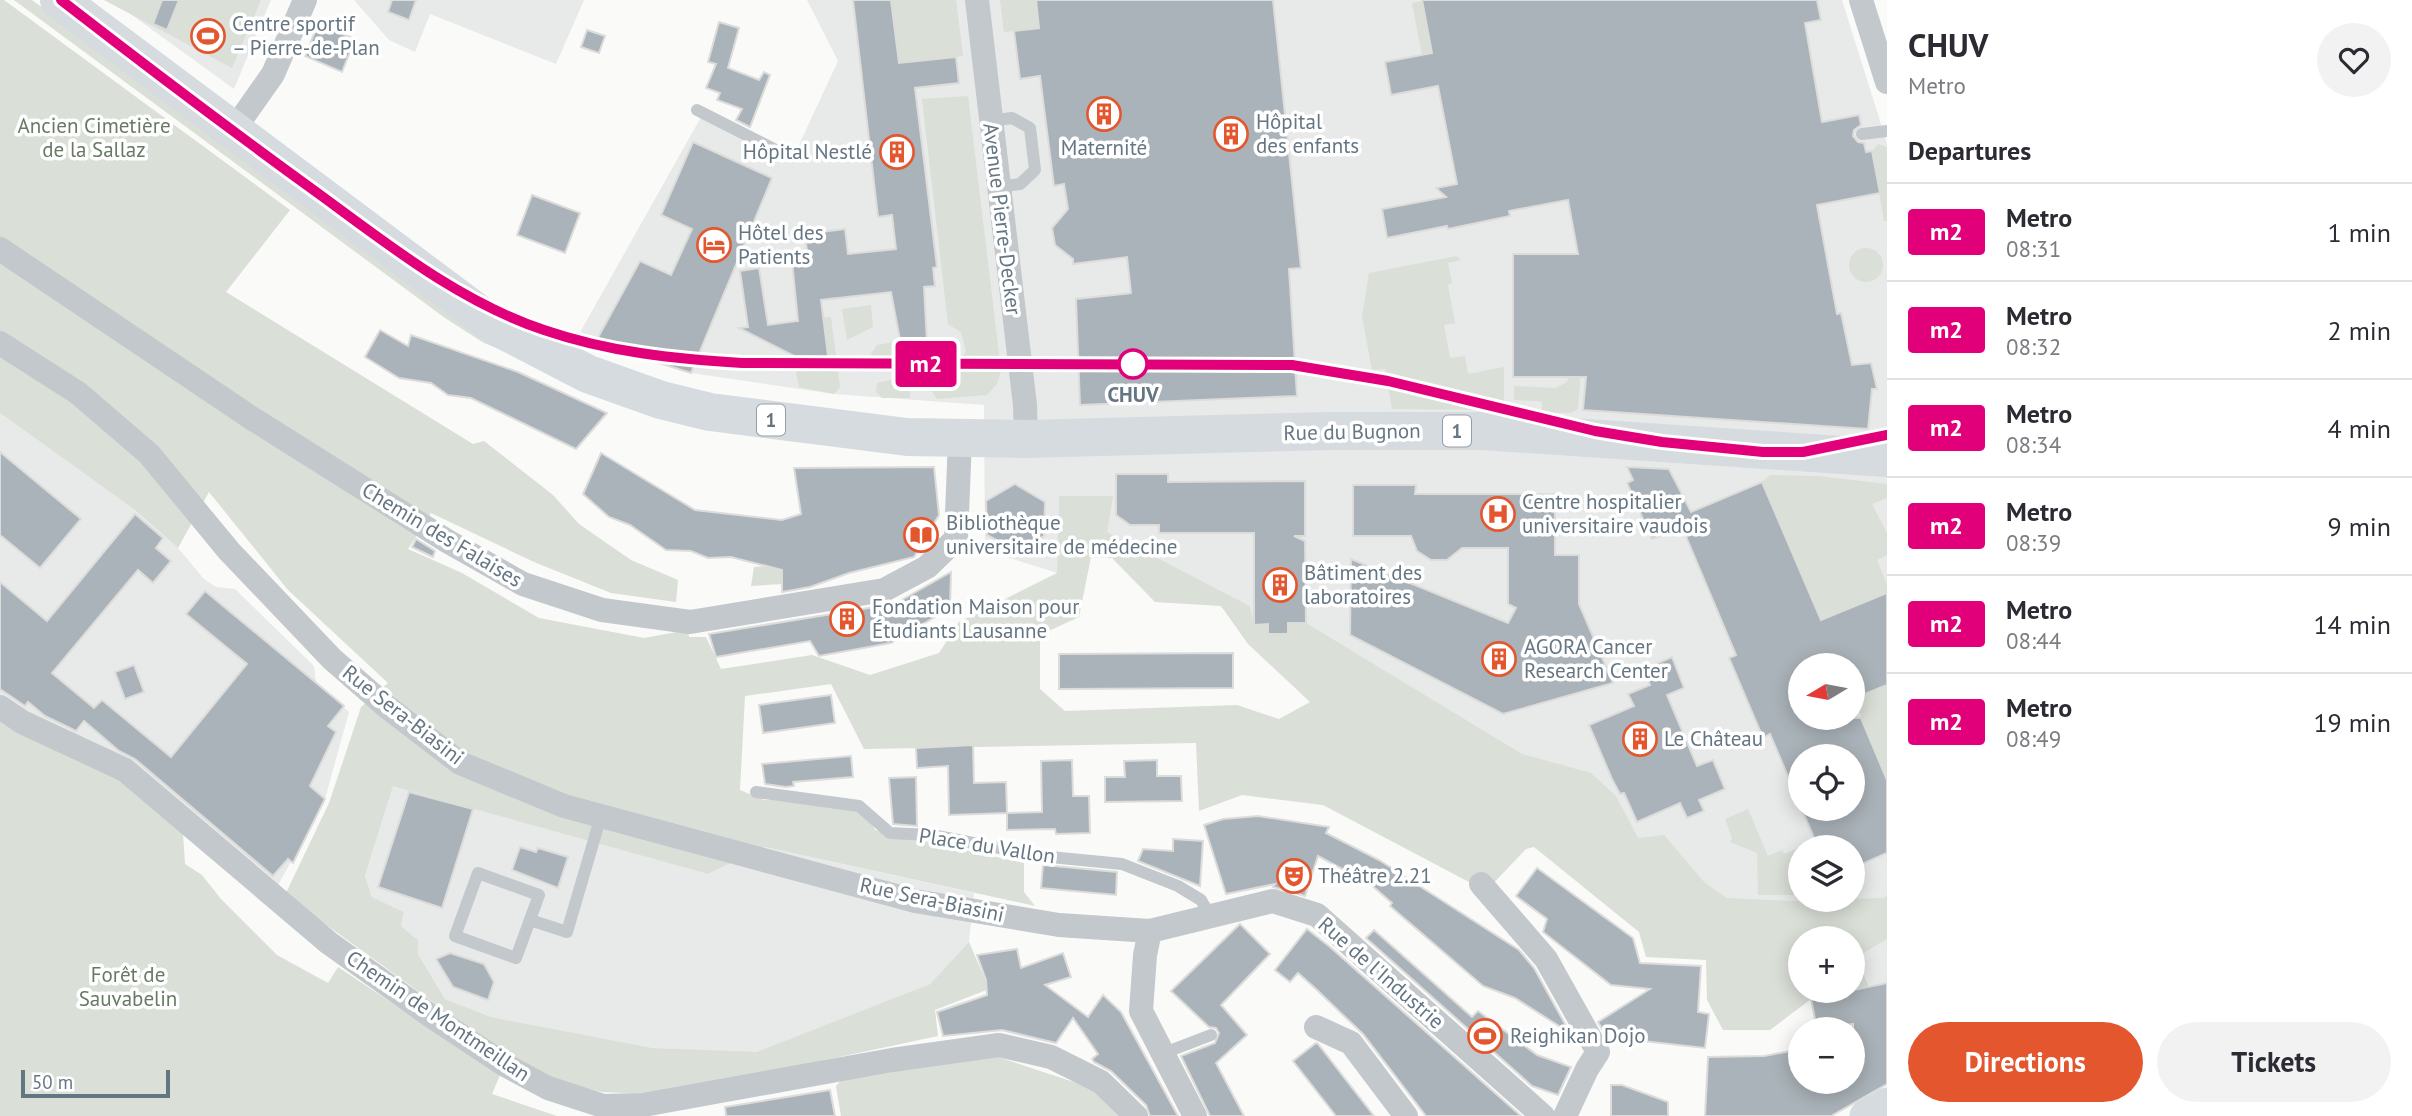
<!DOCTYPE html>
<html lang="en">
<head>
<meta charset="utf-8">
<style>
	body { margin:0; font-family:"PT Sans",sans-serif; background:#f2f2f3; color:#2b2b33; height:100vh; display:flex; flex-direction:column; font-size:26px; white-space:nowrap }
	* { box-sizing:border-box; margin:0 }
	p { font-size:23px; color:#7c7c81 }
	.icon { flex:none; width:38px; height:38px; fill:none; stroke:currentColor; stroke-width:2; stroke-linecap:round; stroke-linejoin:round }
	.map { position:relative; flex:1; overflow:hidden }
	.side { display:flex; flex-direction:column; background:#fff; width:525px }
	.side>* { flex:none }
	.badge { padding:0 14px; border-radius:5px; font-size:24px; line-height:46px }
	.needle { width:46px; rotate:260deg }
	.tools { position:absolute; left:1788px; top:653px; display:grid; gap:14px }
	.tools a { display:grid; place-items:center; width:77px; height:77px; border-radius:50%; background:#fff; box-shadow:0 4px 18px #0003; font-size:35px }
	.scale { position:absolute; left:21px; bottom:18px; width:149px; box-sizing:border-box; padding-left:7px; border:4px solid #657683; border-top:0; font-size:19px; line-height:24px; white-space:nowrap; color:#657683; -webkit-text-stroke:5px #fff; paint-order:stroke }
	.map>.badge { position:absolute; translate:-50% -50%; box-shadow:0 0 0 4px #fff }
	h2 { padding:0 21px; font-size:26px; line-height:63px }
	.round { display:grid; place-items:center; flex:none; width:74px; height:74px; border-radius:37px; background:#f2f2f3 }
	.headline { display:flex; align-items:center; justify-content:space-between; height:119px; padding:0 21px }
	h1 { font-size:33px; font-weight:800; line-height:52px }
	.cta { display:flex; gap:14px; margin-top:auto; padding:14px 21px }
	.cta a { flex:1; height:80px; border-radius:42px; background:#e4572e; color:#fff; font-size:28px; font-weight:800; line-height:80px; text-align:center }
	.cta a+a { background:#f2f2f3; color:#2b2b33 }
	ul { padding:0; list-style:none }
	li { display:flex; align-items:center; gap:21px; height:98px; padding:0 21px; border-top:2px solid #e1e1e2 }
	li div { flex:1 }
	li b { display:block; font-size:26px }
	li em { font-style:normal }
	li .badge { min-width:77px; font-weight:700; text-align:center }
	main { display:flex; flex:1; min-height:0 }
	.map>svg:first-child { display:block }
	.built { fill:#e8e9e9; fill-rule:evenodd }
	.green { fill:#dadfd7; fill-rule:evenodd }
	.building { fill:#aab3b9; stroke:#dcdcda; stroke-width:2 }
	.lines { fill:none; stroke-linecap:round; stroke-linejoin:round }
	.lane { stroke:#c3c8cc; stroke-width:12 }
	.street { stroke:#c3c8cc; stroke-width:24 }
	.secondary { stroke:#d6dbdf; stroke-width:33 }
	.primary { stroke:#d6dbdf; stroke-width:38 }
	.line-casing { stroke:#fff; stroke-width:16 }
	.line { stroke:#e2007a; stroke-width:10 }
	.stop-dot { fill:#fff; stroke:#e2007a; stroke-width:3.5 }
	.labels { text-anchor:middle; stroke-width:7; stroke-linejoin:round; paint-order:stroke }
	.shield { fill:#fff; stroke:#939fa8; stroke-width:2 }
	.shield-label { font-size:19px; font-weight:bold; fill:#657683 }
	.poi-label { font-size:21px; fill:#657683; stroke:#fff; text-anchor:start }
	.park-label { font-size:21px; fill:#687a64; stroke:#fff }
	.street-label { font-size:21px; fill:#657683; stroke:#fff }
	.stop-label { font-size:21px; font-weight:bold; fill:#657683; stroke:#fff }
</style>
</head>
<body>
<main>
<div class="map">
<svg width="1887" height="1116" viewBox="0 0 1887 1116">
	<rect width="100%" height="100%" fill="#fafaf8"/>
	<g class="built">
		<polygon points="111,0 271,0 234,89"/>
		<polygon points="354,0 584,0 556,64 430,14 415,52 389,40"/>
		<path d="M807,0H1842L1887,143V1016L1853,955V938L1738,910L1268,634L1254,625L1250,606L1106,532L1112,496H1059L1057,573L985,550L984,405L834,394L691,373L578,336L701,117L791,162L838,61ZM1801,665H1853V718H1801ZM1801,756H1853V808H1801ZM1801,847H1853V900H1801Z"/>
		<polygon points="0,413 135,510 178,548 204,579 216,587 235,589 314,666 316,682 349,712 325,799 276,889 0,701"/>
		<polygon points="393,785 708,874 765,847 974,893 969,942 930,984 757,1053 653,1048 491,1017 445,999 418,954 418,940 401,926 404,912 372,897 365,877"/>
	</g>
	<g class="green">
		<path d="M0,0H4L290,210L226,292L473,444L484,441L553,495L579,524L631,560L678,580L676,602L611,593L534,562L431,513L408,549L462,573L539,618L644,638L688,630L689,637H706L721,669L812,655L870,675L939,653L959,622L1057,573L1059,496H1113L1107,532L1250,606L1254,624H1268V634H1288V623H1306L1522,754L1591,773L1616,796L1638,838L1664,835L1705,883L1727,898L1792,901L1884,898L1887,895V939L1855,958L1870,987L1853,990V938H1801V990L1852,991L1811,999L1770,1030H1723L1707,1000L1706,960L1646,957L1639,932L1534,847L1526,849L1486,891L1323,805L1242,795L1199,811L1196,743L864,749L831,684L745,696L740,790L764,800L862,801L875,830L1024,863V892L1035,906L765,847L708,874L393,786L365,876L372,897L404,912L401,926L418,940V954L445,999L491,1017L653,1048L757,1052L930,984L969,942L989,989L935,1010L938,1036L746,1077L643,1094L601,1092L557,1081L509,1057L285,895L329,803L361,707L388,683L288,590L209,492L178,548L135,510L0,413ZM1091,557L1112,558L1155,602L1221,606L1248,644L1310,702L1279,719L1237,705L1065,711L1040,689V635L1079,617Z"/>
		<polygon points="14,0 32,0 507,352 484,343 445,318"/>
		<polygon points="104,0 261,0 232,68"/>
		<polygon points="891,0 956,0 963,56 899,63"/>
		<polygon points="1000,0 1036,0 1039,28 1004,32"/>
		<polygon points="1422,1 1432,53 1422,55 1412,3"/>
		<polygon points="968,96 1001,371 997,384 987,395 937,399 931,390 929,374 956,367 966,351 961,332 948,324 922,99"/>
		<polygon points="1878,144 1887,147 1887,221 1884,221 1872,151"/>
		<circle cx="1866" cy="265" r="17"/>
		<polygon points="1563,254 1566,254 1583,343 1578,409 1571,413 1542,412 1542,402 1539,401 1514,400 1514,386 1555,388 1567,382 1568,378 1563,377"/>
		<polygon points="1457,256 1461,260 1448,263 1452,283 1448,285 1455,323 1444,325 1450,358 1465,356 1468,374 1504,367 1504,410 1392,409 1385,369 1372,370 1362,316 1369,273"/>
		<polygon points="871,305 873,327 847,340 842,309"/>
		<polygon points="831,317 840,387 834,394 799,387 796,373 823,318"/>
		<polygon points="934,337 945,343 946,351 941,358 927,360 925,342"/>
		<polygon points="900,341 901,345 907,344 909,363 882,366 873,361 871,354 877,345"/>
		<polygon points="910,376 910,398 882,398 876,392 877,383"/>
		<polygon points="1770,475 1817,476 1887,484 1887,498 1872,504 1887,533 1887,555 1877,560 1887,584 1887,593 1821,620 1762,482"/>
		<polygon points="782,565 782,584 751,586 754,567"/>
		<polygon points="1887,685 1887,780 1853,695"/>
		<polygon points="0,715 114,770 183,834 185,864 202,875 221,899 277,955 328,983 338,967 500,1075 492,1094 557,1116 0,1116"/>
		<polygon points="1748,809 1768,856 1782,850 1784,854 1812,842 1814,847 1801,847 1801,895 1758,895 1757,853 1730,842 1732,838 1725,819"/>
		<polygon points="998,1057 1101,1091 1127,1116 841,1116 836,1086 843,1078"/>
	</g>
	<g class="building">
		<polygon points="162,0 179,0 167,30 153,24"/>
		<polygon points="392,0 416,0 409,20 388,12"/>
		<polygon points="853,0 891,0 899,63 956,57 959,83 915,88 937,267 933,268 935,286 924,287 927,342 901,345 891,292 821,300 829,363 799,367 798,358 739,328 748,327 740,271 759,268 768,325 798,321 792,261 808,260 805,234 845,229 848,254 896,249 892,215 878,217"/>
		<polygon points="1036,0 1273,0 1301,268 1289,269 1297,396 1080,405 1076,299 1131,293 1127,257 1073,264 1073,259 1055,245 1052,228 1068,209 1064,184 1054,186 1040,76 1020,79 1014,31 1039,28"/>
		<polygon points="1422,0 1817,0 1821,20 1805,23 1822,122 1859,115 1861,125 1854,130 1853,136 1858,142 1864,143 1866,152 1872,151 1880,193 1817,205 1837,314 1841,313 1852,365 1871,363 1877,389 1872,389 1868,429 1583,410 1586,377 1513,377 1513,254 1578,254 1568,200 1509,211 1510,216 1448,229 1447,226 1387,238 1382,209 1446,197 1436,188 1457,184 1438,86 1391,95 1385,62 1432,53"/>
		<polygon points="719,22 739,28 728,68 759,80 764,72 770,75 750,127 736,120 742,109 717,100 720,93 706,88 716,64 708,62"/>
		<polygon points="318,24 355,39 342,72 305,56"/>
		<polygon points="587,30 605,36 599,53 581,47"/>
		<polygon points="693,142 772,178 691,373 595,343 640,261 671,275 692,229 661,215"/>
		<polygon points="532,195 580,213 565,253 517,235"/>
		<polygon points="380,330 408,346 411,335 518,372 607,413 576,449 471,398 448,395 431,383 399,378 365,357"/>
		<polygon points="0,452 81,519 40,568 0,535"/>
		<polygon points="601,453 695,510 782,520 801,514 794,468 934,467 939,515 914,557 849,573 810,587 782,592 782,570 731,557 708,558 691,551 666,550 630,525 609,517 583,494"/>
		<polygon points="1627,467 1669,469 1691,512 1762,482 1821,620 1887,593 1887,685 1853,699 1853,665 1801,665 1801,718 1861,718 1887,780 1887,853 1853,868 1853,847 1818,847 1801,808 1853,808 1853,756 1801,756 1801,807 1770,734 1763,738 1729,658 1736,655 1682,527 1652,539 1627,483 1633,480"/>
		<polygon points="1116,474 1168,474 1168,482 1305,481 1305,536 1294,536 1305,541 1306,623 1288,623 1288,634 1268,634 1268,624 1254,625 1254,533 1159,533 1159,525 1130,525 1116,515"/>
		<polygon points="1015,484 1045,502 1044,536 1016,551 987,535 986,501"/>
		<polygon points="1353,485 1416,485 1415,494 1555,494 1555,555 1579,555 1579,604 1613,683 1503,714 1350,635 1351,559 1508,623 1516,608 1508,604 1508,548 1462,548 1447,560 1431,560 1417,551 1411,536 1353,536"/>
		<polygon points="135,514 163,538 156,548 171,561 153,583 138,570 52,673 94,708 102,700 171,757 247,664 186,614 205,591 344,706 328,726 336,732 310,786 325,799 293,863 288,859 273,876 135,759 119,751 84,721 76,731 45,716 28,702 25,706 0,689 0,582 47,621"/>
		<polygon points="416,539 435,551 433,557 412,547"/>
		<polygon points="951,572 950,608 891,643 819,656 810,641 716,657 709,634 881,606 884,610"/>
		<polygon points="1233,653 1233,688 1059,689 1059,654"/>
		<polygon points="1672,657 1684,688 1667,695 1697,766 1713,760 1725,789 1699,800 1704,811 1687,818 1680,803 1637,822 1624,793 1620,794 1612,779 1589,725 1634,706 1628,694 1650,685 1644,669"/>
		<polygon points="134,665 144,692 125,699 115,672"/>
		<polygon points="831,695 835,723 763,733 759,705"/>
		<polygon points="973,745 974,783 1006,782 1007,813 949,815 948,766 917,768 916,748"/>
		<polygon points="851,756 853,777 793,782 794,786 786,787 765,784 762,764"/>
		<polygon points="1072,760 1073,796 1089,796 1090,833 1056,834 1055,829 1007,830 1007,813 1042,812 1041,761"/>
		<polygon points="1157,760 1157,776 1181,776 1182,801 1105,802 1105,777 1125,777 1124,761"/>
		<polygon points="916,777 917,826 893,824 889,778"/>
		<polygon points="409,792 473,809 442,908 378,887"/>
		<polygon points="1258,816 1329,827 1326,833 1379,860 1519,950 1534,968 1570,1033 1515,998 1483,986 1390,906 1392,903 1369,883 1318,856 1305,896 1273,887 1275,884 1226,894 1204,825 1223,819"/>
		<polygon points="1173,839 1203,841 1200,886 1138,861 1143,849 1173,851"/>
		<polygon points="520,847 536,852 538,848 568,857 558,888 512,870"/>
		<polygon points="1043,865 1117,872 1116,895 1041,888"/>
		<polygon points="1537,868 1633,938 1640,963 1701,966 1698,1012 1709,1014 1705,1048 1607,1037 1598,1022 1650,989 1611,985 1543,932 1547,919 1516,896"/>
		<polygon points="1240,924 1270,954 1221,1005 1247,1035 1216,1063 1244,1116 1210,1116 1181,1056 1215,1043 1219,1033 1216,1028 1209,1027 1171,991"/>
		<polygon points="1307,929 1330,947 1521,1116 1426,1116 1363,1034 1316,989 1298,973 1290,982 1275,970"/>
		<polygon points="1374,930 1472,1017 1478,1011 1537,1055 1571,1067 1558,1095 1532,1086 1366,938"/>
		<polygon points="1017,949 1021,968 1063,953 1071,977 1045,985 1088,1017 1103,995 1121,1012 1178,1116 1150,1116 1146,1105 1111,1071 1094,1062 1092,1059 1098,1054 1073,1018 1056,1043 1002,1030 943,1036 937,1012 987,995 986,980 977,955"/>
		<polygon points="450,953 484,964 494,982 488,1000 453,987 436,959"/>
		<polygon points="1887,983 1887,1084 1831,1116 1705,1116 1708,1057 1764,1056 1791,1051 1801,1082 1853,1082 1853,1024 1817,1029 1811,999"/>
		<polygon points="1316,1043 1318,1044 1374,1116 1336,1116 1293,1061"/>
		<polygon points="1611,1085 1622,1085 1668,1102 1668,1116 1611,1116"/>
		<polygon points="830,1090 835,1116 726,1116 725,1107"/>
	</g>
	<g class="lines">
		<g class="lane">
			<polyline points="697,110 774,149"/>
			<polyline points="990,121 1012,118 1030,128 1035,170 1020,184 998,187"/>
			<polyline points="1862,134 1887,131"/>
			<polyline points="756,792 859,806 890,833 932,835 1040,856 1122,864 1178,886 1201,900 1211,917"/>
			<polygon points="478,873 539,895 516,958 455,936"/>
			<polyline points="530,920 567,932 601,816"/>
			<polyline points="1164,1053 1211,1035"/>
		</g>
		<g class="street">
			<polyline points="977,0 1025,405 1026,439"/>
			<polyline points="1861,0 1887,82"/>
			<polyline points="233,131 273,74 305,0"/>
			<polyline points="0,249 253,419 447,541 523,584 602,610 690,622 884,590 927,567 956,539 960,439"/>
			<polyline points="0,343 78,393 149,454 229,551 332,659 387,707 460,763 564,806 915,901 1059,925 1150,931 1145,955 1141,1011 1195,1116"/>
			<polyline points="0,707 22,722 125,770 329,943 431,1016 505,1065 548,1088 603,1106 643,1105 892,1060 999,1045 1051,1057 1101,1082 1136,1116"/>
			<polyline points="1481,884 1546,959 1598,1052 1587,1069 1565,1116"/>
			<polyline points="1150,931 1273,901 1317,915 1543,1116"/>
			<polyline points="1316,1027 1351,1043 1406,1116"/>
		</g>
		<polyline class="secondary" points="1866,1116 1887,1104"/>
		<polyline class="primary" points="59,0 495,326 588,374 661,400 710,412 907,437 1026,439 1331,431 1482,431 1887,458"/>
	</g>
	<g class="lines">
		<g class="line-casing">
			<path id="line" d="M61,0C146,66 232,131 319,194C390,246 460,302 544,330C608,352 675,359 742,363L1292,365L1388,381L1595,431L1662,442L1763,452H1803L1887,435"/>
		</g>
		<use href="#line" class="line"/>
	</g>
	<defs>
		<g id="stadium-ring" transform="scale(1.75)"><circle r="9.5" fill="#fff" stroke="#e4572e" stroke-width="1.5"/><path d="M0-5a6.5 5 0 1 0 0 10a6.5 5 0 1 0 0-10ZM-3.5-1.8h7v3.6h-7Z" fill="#e4572e"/></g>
		<g id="building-ring" transform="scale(1.75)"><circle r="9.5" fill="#fff" stroke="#e4572e" stroke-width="1.5"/><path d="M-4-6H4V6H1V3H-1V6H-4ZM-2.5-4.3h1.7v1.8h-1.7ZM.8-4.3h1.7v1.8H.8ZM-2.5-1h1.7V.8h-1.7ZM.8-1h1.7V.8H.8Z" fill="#e4572e"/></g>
		<g id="hotel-ring" transform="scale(1.75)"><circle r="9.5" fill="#fff" stroke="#e4572e" stroke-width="1.5"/><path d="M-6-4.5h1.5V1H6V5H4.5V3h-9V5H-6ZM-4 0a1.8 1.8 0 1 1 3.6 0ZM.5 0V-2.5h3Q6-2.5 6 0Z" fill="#e4572e"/></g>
		<g id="hospital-ring" transform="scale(1.75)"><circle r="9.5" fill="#fff" stroke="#e4572e" stroke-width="1.5"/><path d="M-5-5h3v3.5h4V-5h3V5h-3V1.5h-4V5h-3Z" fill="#e4572e"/></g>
		<g id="library-ring" transform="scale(1.75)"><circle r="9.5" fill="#fff" stroke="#e4572e" stroke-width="1.5"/><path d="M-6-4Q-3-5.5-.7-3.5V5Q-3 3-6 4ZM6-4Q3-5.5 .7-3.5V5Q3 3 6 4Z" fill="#e4572e"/></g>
		<g id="theatre-ring" transform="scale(1.75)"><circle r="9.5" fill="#fff" stroke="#e4572e" stroke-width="1.5"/><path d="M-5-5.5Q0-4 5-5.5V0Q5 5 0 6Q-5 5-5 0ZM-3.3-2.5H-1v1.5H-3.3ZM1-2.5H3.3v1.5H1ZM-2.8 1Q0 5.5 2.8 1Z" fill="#e4572e"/></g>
	</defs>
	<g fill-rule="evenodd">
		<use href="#stadium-ring" x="208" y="36"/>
		<use href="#building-ring" x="1104" y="114"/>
		<use href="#building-ring" x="1231" y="134"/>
		<use href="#building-ring" x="897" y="152"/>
		<use href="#hotel-ring" x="714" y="245"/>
		<use href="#hospital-ring" x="1498" y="514"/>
		<use href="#library-ring" x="921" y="535"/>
		<use href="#building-ring" x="1280" y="585"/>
		<use href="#building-ring" x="847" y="619"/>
		<use href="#building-ring" x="1499" y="659"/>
		<use href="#building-ring" x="1640" y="739"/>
		<use href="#theatre-ring" x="1294" y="876"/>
		<use href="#stadium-ring" x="1485" y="1036"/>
	</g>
	<circle class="stop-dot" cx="1133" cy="364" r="14"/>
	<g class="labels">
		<g class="shield">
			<rect x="757" y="404.5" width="28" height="31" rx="5"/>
			<rect x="1443" y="415.5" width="28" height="31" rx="5"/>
		</g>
		<g class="shield-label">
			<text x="771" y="427">1</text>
			<text x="1457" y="438">1</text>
		</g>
		<g class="poi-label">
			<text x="232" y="31">Centre sportif<tspan x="232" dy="24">– Pierre-de-Plan</tspan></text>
			<text x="1256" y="129">Hôpital<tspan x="1256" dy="24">des enfants</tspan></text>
			<text x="1104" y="155" text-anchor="middle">Maternité</text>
			<text x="872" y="159" text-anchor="end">Hôpital Nestlé</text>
			<text x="738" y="240">Hôtel des<tspan x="738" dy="24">Patients</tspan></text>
			<text x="1522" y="509">Centre hospitalier<tspan x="1522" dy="24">universitaire vaudois</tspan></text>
			<text x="946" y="530">Bibliothèque<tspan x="946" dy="24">universitaire de médecine</tspan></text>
			<text x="1304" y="580">Bâtiment des<tspan x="1304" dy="24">laboratoires</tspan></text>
			<text x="872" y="614">Fondation Maison pour<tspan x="872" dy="24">Étudiants Lausanne</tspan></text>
			<text x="1524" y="654">AGORA Cancer<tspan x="1524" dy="24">Research Center</tspan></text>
			<text x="1664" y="746">Le Château</text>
			<text x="1318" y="883">Théâtre 2.21</text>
			<text x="1510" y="1043">Reighikan Dojo</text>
		</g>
		<g class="park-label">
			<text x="94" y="133">Ancien Cimetière<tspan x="94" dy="24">de la Sallaz</tspan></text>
			<text x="128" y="982">Forêt de<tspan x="128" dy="24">Sauvabelin</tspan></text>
		</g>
		<g class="street-label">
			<text transform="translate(1002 219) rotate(83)" y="7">Avenue Pierre-Decker</text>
			<text transform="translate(1352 432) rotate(-1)" y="7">Rue du Bugnon</text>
			<text transform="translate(442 535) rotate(31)" y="7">Chemin des Falaises</text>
			<text transform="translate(403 715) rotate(38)" y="7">Rue Sera-Biasini</text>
			<text transform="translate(987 846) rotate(9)" y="7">Place du Vallon</text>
			<text transform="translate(932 900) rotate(12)" y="7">Rue Sera-Biasini</text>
			<text transform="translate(1381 973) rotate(41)" y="7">Rue de l'Industrie</text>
			<text transform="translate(438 1016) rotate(34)" y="7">Chemin de Montmeillan</text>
		</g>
		<g class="stop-label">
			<text x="1133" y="402">CHUV</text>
		</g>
	</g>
</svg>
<div class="tools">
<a><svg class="needle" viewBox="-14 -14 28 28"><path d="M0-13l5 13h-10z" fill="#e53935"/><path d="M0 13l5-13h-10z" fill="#7c7c81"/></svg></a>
<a><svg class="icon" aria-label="locate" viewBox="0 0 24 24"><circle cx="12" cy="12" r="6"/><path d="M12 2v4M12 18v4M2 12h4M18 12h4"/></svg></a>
<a><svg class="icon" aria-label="layers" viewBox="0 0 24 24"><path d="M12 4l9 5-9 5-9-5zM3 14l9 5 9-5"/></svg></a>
<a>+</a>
<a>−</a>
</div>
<div class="scale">50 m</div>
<b class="badge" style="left:926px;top:364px;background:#e2007a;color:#fff">m2</b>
</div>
<section class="side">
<div class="headline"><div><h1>CHUV</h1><p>Metro</p></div><a class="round"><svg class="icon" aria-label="heart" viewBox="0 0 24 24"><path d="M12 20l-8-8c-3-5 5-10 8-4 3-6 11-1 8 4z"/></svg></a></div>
<h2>Departures</h2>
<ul>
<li><span class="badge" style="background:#e2007a;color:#fff">m2</span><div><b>Metro</b><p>08:31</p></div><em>1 min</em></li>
<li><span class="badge" style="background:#e2007a;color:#fff">m2</span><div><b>Metro</b><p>08:32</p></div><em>2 min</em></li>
<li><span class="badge" style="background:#e2007a;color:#fff">m2</span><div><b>Metro</b><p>08:34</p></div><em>4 min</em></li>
<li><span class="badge" style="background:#e2007a;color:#fff">m2</span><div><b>Metro</b><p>08:39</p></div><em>9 min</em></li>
<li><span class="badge" style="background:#e2007a;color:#fff">m2</span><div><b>Metro</b><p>08:44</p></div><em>14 min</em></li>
<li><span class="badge" style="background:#e2007a;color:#fff">m2</span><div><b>Metro</b><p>08:49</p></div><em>19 min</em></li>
</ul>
<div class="cta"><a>Directions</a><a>Tickets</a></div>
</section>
</main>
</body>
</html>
